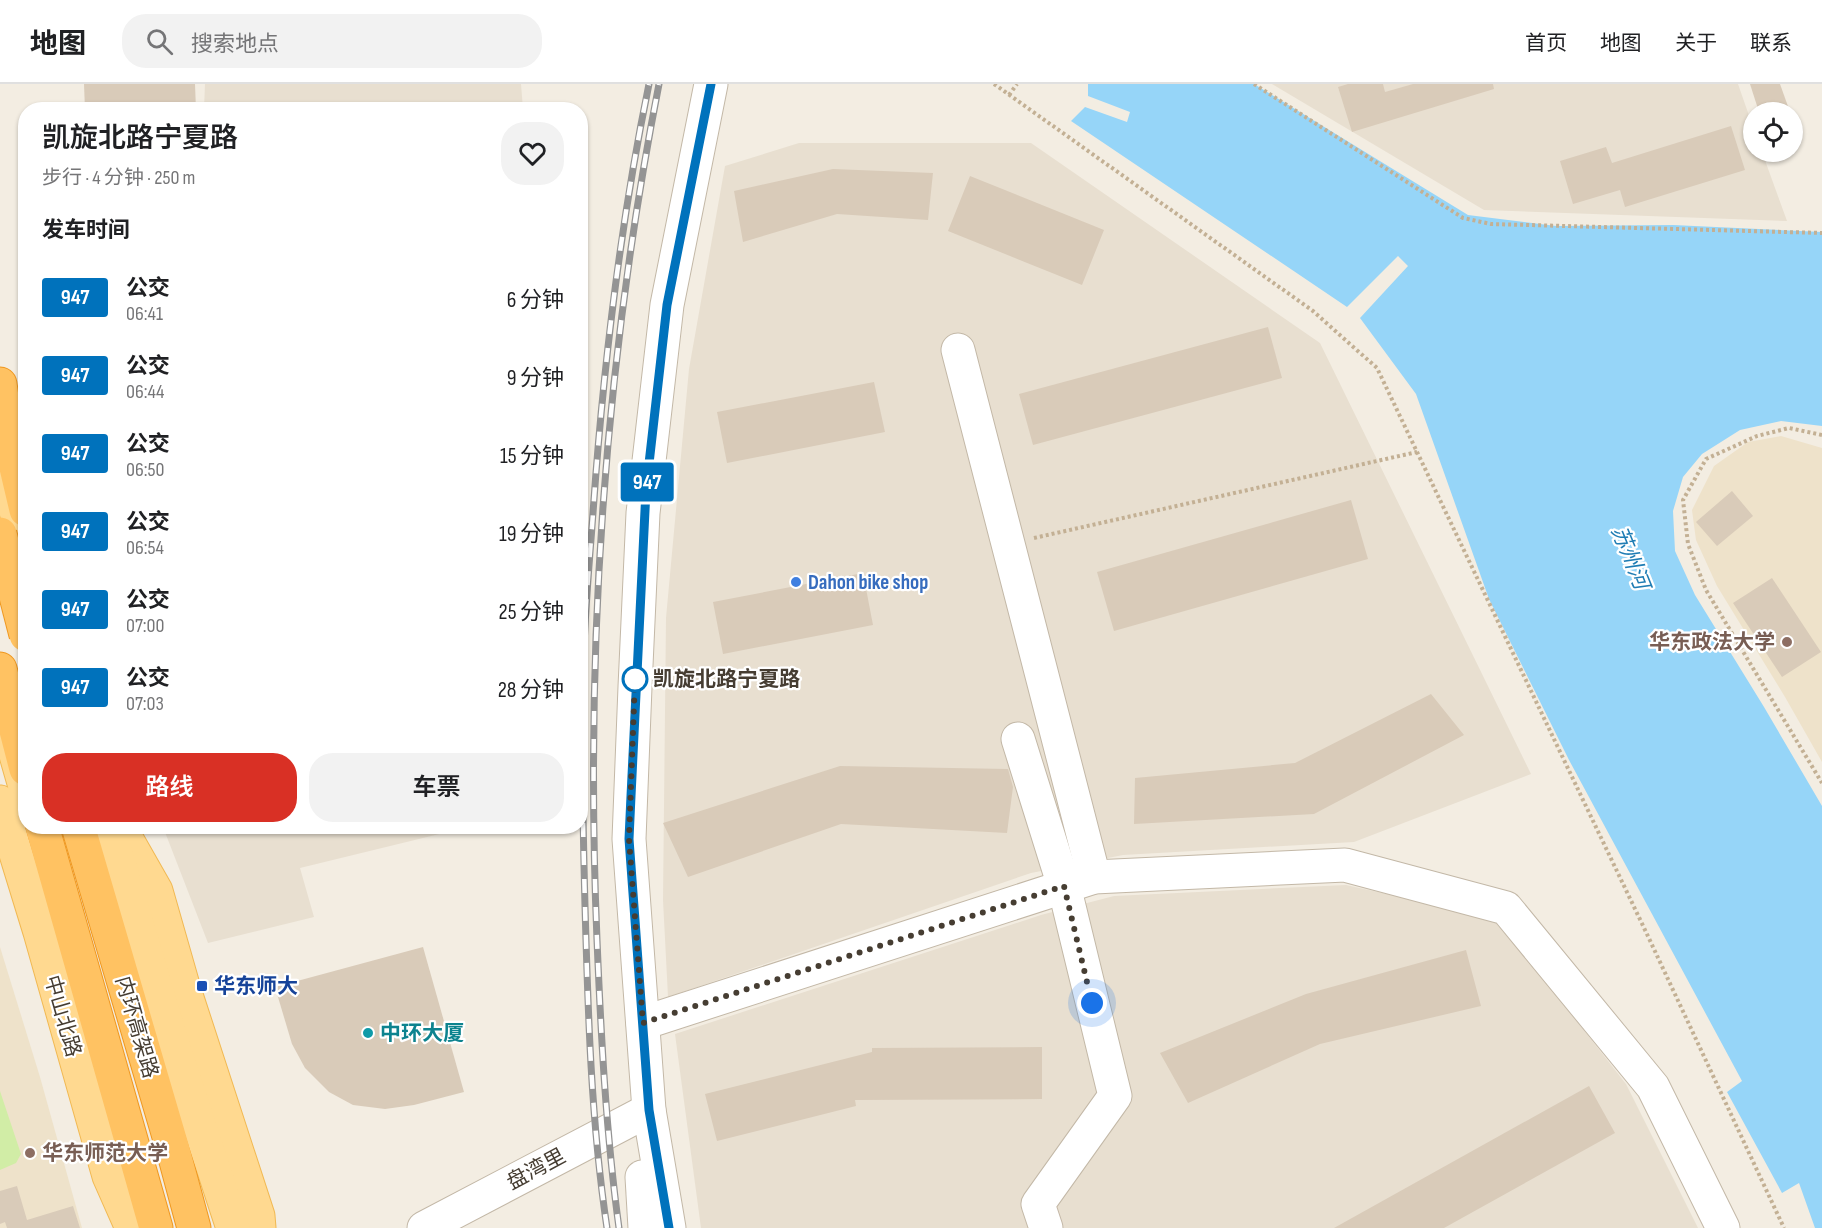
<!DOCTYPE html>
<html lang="zh">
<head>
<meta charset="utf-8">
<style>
	body { margin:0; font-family:"Sofia Sans Condensed","Noto Sans SC",sans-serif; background:#f2f2f2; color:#202124; height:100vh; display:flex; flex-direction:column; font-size:22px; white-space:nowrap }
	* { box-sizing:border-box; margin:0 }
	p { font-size:20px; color:#757577 }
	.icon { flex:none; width:33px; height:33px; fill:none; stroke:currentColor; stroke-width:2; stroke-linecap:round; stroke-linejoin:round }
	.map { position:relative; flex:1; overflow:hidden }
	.side { position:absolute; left:18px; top:18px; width:570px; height:732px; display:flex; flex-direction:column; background:#fff; border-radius:24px; box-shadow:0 2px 4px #0004 }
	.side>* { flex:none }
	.badge { padding:0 12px; border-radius:4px; font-size:21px; line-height:39px }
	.buttons { position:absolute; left:1743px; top:18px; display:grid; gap:12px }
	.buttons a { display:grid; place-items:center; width:60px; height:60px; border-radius:50%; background:#fff; box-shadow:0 2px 4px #0004; font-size:30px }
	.you { position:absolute; width:30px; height:30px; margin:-15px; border:4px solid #fff; border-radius:50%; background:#1a73e8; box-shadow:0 0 0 9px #1a73e833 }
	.map>.badge { position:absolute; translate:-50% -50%; box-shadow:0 0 0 3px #fff }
	h2 { padding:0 24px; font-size:22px; line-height:54px }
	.round { display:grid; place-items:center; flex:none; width:63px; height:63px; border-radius:24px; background:#f2f2f2 }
	.headline { display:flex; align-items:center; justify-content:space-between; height:102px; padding:0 24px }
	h1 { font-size:28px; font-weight:600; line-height:45px }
	.action { display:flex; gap:12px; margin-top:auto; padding:12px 24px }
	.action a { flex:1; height:69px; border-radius:24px; background:#d93025; color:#fff; font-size:24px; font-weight:600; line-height:69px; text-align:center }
	.action a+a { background:#f2f2f2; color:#202124 }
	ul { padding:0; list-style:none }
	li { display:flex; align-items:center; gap:18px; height:78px; padding:0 24px }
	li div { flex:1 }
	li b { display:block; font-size:22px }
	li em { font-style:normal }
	li .badge { min-width:66px; font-weight:700; text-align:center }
	header { display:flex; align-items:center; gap:36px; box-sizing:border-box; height:84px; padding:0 30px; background:#fff; border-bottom:2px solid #e0e0e0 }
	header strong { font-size:28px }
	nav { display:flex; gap:33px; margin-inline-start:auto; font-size:21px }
	.search { width:420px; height:54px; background:#f2f2f2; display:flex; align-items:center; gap:15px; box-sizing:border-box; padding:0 21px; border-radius:24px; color:#757577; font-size:22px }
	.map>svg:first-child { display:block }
	.residential { fill:#e8dfd0 }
	.education { fill:#eee2ca }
	.green { fill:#d1eda6 }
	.water { fill:#96d5f8 }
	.building { fill:#d9cbb9 }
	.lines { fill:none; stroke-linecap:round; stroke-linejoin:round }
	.minor-casing { stroke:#c3b8a7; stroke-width:35 }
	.major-casing { stroke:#f1b953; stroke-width:35 }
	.highway-casing { stroke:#ef9821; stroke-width:35 }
	.path { stroke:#c3b094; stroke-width:4; stroke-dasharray:3 3; stroke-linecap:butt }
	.minor { stroke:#fff; stroke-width:33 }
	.major { stroke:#ffd990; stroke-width:33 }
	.highway { stroke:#ffc262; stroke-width:33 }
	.rail-casing { stroke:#949494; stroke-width:7 }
	.rail { stroke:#fff; stroke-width:4.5; stroke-dasharray:14; stroke-linecap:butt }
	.highway-bridge-casing { stroke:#ef9821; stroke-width:35; stroke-linecap:butt }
	.highway-bridge { stroke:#ffc262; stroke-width:33 }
	.line-casing { stroke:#fff; stroke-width:14 }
	.line { stroke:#0072bc; stroke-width:9 }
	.walk { stroke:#463d32; stroke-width:6; stroke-dasharray:0 10.8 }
	.shop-dot { fill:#3f7fe0; stroke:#fff; stroke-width:2 }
	.education-dot { fill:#8d6e63; stroke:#fff; stroke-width:2 }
	.stop-dot { fill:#fff; stroke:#0072bc; stroke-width:3 }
	.transit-dot { fill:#1a4fb4; stroke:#fff; stroke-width:2 }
	.culture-dot { fill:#0f9aa8; stroke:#fff; stroke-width:2 }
	.labels { text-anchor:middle; stroke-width:4.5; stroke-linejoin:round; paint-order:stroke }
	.shop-label { font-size:21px; font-weight:bold; fill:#366cbe; stroke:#fff; text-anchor:start }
	.education-label { font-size:21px; font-weight:bold; fill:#785e54; stroke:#fff; text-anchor:end }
	.stop-label { font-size:21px; font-weight:bold; fill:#463d32; stroke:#fff; text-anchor:start }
	.transit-label { font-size:21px; font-weight:bold; fill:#164399; stroke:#fff; text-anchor:start }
	.street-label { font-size:21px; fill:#463d32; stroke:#fff }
	.culture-label { font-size:21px; font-weight:bold; fill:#0d838f; stroke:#fff; text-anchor:start }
	.water-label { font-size:22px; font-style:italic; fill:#1f7db4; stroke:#fff }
</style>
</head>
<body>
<header>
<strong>地图</strong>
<div class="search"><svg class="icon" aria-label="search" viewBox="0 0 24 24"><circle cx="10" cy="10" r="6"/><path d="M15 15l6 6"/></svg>搜索地点</div>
<nav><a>首页</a><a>地图</a><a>关于</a><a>联系</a></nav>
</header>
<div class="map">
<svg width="1822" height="1144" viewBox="0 0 1822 1144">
	<rect width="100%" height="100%" fill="#f3ede2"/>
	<g class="residential">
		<polygon points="205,0 521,0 523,25 204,25"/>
		<polygon points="1272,0 1738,0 1753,43 1754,68 1762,68 1787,137 1484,126"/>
		<polygon points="799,59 1031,59 1320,259 1531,690 1354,758 1123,771 1031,789 668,913 663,816 666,534 689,285 725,82"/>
		<polygon points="163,743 468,743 300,784 314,833 208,859"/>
		<polygon points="1346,801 1496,834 1626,1000 1698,1144 701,1144 675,950 1041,831 1114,812"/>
	</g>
	<g class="education">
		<polygon points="1781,352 1822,364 1822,678 1785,613 1717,502 1696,456 1692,426 1714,382 1748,358"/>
		<polygon points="0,863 40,993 82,1144 0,1144"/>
	</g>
	<polygon class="green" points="0,1007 21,1070 16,1079 0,1086"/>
	<polygon class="water" points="1088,0 1254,0 1468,131 1556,142 1673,141 1822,148 1822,342 1781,337 1740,346 1702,370 1683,393 1673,427 1675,467 1695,511 1764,623 1822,722 1822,1144 1815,1144 1799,1099 1782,1109 1727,1008 1742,997 1569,676 1489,515 1416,310 1360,234 1408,182 1398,172 1347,223 1071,37 1085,23 1127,38 1130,28 1088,12"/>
	<g class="building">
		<polygon points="84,0 195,0 196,26 85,26"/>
		<polygon points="1348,0 1383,0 1385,8 1413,0 1493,0 1494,5 1352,48 1338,3"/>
		<polygon points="1750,0 1780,0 1790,28 1759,28"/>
		<polygon points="1731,42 1745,86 1625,123 1620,106 1573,120 1560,77 1606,63 1612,79"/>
		<polygon points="833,85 933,89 928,136 837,130 743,158 734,107"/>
		<polygon points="970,92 1104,146 1082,201 948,147"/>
		<polygon points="1268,243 1282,294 1033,361 1019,310"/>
		<polygon points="874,298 885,348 727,379 717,328"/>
		<polygon points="1732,407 1753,432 1717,462 1696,438"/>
		<polygon points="1351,416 1368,475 1114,547 1097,488"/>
		<polygon points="863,489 873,541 723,570 713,518"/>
		<polygon points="1772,494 1821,568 1782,593 1733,519"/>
		<polygon points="1431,610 1464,651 1314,730 1134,740 1135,694 1295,679"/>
		<polygon points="840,682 1008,685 1013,703 1007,749 841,740 688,793 663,739"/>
		<polygon points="423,863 464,1008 414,1021 385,1025 353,1021 329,1008 305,984 292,960 275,903"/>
		<polygon points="1466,866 1481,922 1320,960 1188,1019 1160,969 1306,910"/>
		<polygon points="1042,963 1042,1015 855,1016 856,1022 717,1057 705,1010 872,968 872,964"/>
		<polygon points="1589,1002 1615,1049 1444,1144 1334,1144"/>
		<polygon points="17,1102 27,1136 73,1122 80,1144 7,1144 5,1138 0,1140 0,1107"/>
	</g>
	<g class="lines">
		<g class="minor-casing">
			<g id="minor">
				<polyline points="958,266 1094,793"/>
				<polyline points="1018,655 1064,802 1115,1012 1038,1120 1046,1144"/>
				<polyline points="643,939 1094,793 1345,781 1506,824 1653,1003 1723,1144"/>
				<polyline points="642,1093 645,1144"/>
				<polyline points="424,1144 649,1026"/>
				<polyline points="669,1144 649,1026 629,755 635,603 643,429 667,221 711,0"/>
			</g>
		</g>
		<g class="major-casing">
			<g id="major">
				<polyline points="8,394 26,469"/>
				<polyline points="12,657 26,706"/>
				<polyline points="0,718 40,848 109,1092 132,1144"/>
				<polyline points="119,742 156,807 184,905 258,1132 259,1144"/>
				<polyline points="112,756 172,958 233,1144"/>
			</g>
		</g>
		<g class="highway-casing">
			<g id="highway">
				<polyline points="0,300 6,341 26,426"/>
				<polyline points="0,585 26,685"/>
				<polyline points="42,742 156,1144"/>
				<polyline points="78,742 173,1066 194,1144"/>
			</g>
		</g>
		<g class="path">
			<polyline points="994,0 1313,227 1377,284 1646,848 1784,1144"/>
			<polyline points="1254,0 1463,134 1491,140 1822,149"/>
			<polyline points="1009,11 1017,0"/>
			<polyline points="1822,351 1789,344 1757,352 1706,375 1683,416 1688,460 1706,506 1822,699"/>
			<polyline points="1034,454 1417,368"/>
		</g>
		<use href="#minor" class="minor"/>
		<use href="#major" class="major"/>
		<use href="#highway" class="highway"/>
		<g class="rail-casing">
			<g id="rail">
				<path d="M607,1144C591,1037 588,929 585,822C583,745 581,668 583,591C584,537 589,483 593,429C603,285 620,141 649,0"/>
				<path d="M619,1144C606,1049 601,952 597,856C585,570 604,281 659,0"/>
			</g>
		</g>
		<use href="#rail" class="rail"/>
		<g class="highway-bridge-casing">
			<polyline id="highway-bridge" points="0,450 26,551"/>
		</g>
		<use href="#highway-bridge" class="highway-bridge"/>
	</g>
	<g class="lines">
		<g class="line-casing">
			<polyline id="line" points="669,1144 649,1026 629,755 631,712 646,406 667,221 711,0"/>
		</g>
		<use href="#line" class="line"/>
		<polyline class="walk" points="635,595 629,755 643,939 1064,802 1092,919"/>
	</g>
	<circle class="shop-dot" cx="796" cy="498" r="6"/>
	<g class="education-dot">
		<circle cx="1787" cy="558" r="6"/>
		<circle cx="30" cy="1069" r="6"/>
	</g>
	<circle class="stop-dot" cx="635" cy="595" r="12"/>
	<rect class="transit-dot" x="196" y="896" width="12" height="12" rx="3"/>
	<circle class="culture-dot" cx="368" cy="949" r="6"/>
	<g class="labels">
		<g class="shop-label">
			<text x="808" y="505">Dahon bike shop</text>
		</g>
		<g class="education-label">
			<text x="1775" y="565">华东政法大学</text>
			<text x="42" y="1076" text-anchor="start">华东师范大学</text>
		</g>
		<g class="stop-label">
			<text x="653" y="602">凯旋北路宁夏路</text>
		</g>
		<g class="transit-label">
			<text x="214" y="909">华东师大</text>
		</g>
		<g class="street-label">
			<text transform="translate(63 932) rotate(74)" y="7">中山北路</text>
			<text transform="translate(137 943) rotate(74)" y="7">内环高架路</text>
			<text transform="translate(536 1085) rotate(-28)" y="7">盘湾里</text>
		</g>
		<g class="culture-label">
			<text x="380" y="956">中环大厦</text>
		</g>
		<g class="water-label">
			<text transform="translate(1631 473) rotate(68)" y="8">苏州河</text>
		</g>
	</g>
</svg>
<div class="buttons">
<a><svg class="icon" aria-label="locate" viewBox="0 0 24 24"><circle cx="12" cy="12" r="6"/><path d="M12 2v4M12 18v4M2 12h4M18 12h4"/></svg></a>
</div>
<div class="you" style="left:1092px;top:919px"></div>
<b class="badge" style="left:647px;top:398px;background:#0072bc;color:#fff">947</b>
<section class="side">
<div class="headline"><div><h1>凯旋北路宁夏路</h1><p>步行 · 4 分钟 · 250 m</p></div><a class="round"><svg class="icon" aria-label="heart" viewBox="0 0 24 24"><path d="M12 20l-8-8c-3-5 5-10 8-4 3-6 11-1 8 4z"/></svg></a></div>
<h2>发车时间</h2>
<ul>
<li><span class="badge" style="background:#0072bc;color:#fff">947</span><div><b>公交</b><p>06:41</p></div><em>6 分钟</em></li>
<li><span class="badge" style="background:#0072bc;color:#fff">947</span><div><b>公交</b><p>06:44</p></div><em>9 分钟</em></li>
<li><span class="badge" style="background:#0072bc;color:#fff">947</span><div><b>公交</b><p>06:50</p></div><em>15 分钟</em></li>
<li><span class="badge" style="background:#0072bc;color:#fff">947</span><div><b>公交</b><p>06:54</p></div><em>19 分钟</em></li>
<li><span class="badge" style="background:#0072bc;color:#fff">947</span><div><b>公交</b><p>07:00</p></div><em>25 分钟</em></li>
<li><span class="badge" style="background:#0072bc;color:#fff">947</span><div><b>公交</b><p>07:03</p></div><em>28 分钟</em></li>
</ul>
<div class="action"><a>路线</a><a>车票</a></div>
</section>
</div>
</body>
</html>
